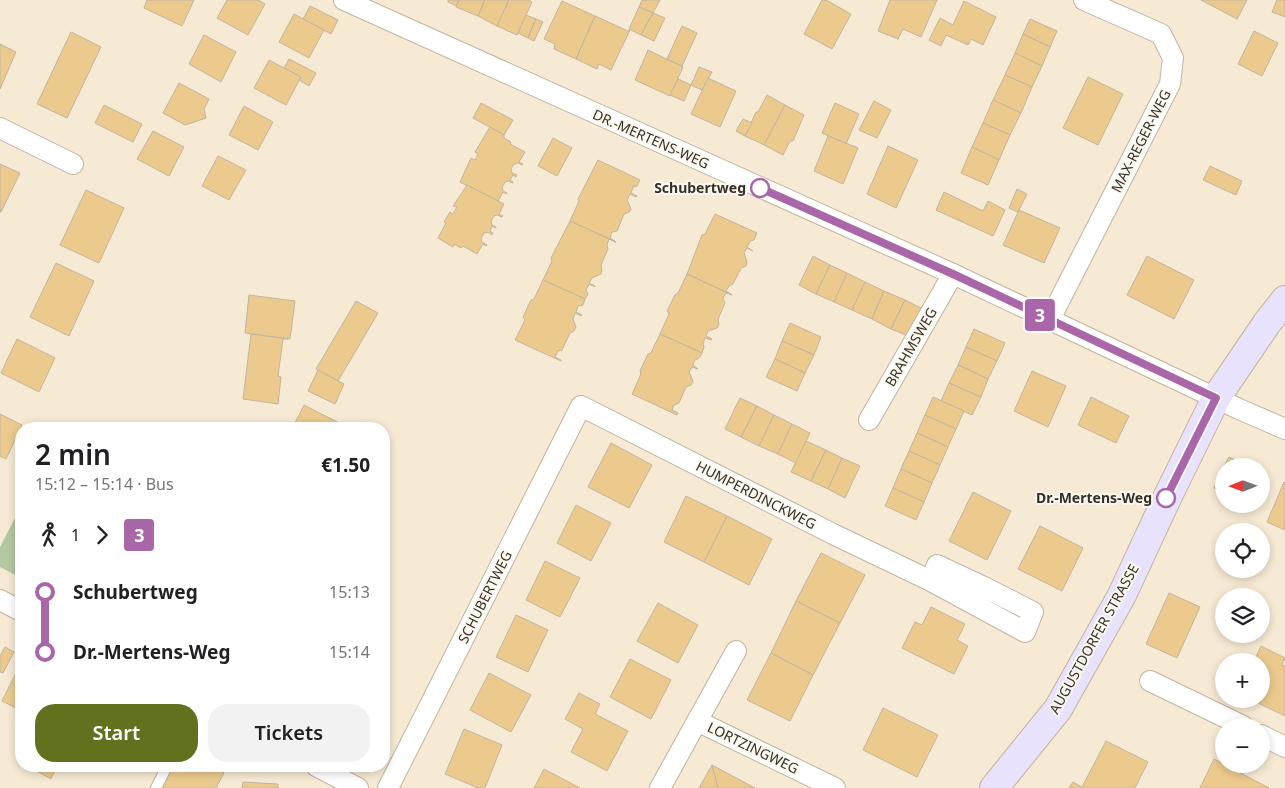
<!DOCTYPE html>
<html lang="en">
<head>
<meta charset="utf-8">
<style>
	body { margin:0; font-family:"Noto Sans",sans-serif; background:#f2f2f2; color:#202124; height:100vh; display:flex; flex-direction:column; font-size:19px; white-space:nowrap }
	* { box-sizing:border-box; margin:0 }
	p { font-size:16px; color:#757577 }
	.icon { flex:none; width:28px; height:28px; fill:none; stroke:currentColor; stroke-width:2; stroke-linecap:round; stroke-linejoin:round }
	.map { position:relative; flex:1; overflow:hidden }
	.drawer { position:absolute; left:15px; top:422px; width:375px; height:350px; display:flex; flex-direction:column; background:#fff; border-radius:20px; box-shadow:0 2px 8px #0003 }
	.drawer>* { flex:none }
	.badge { padding:0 10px; border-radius:4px; font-size:18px; line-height:32px }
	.needle { width:32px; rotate:269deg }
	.fabs { position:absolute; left:1215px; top:458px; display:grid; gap:10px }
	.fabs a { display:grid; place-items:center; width:55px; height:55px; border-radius:50%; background:#fff; box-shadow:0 2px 8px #0003; font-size:25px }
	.map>.badge { position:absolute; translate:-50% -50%; box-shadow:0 0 0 2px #fff }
	.legs { display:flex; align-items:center; gap:8px; height:55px; padding:0 20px; font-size:16px }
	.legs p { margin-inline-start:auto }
	.headline { display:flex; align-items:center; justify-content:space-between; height:85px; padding:0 20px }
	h1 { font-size:28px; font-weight:600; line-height:38px }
	.cta { display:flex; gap:10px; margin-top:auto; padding:10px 20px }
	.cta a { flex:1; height:58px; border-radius:20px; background:#61711e; color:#fff; font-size:20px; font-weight:600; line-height:58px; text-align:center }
	.cta a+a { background:#f2f2f2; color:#202124 }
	ul { padding:0 20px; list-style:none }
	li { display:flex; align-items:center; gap:18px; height:60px; font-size:19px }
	li i { display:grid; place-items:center; width:8px; height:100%; margin:0 6px; background:currentColor }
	li i::after { content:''; width:12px; height:12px; margin:-6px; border:4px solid; border-radius:50%; background:#fff }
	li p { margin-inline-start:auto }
	li:first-child i { background:linear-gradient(#0000 50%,currentColor 0) }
	li:last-child i { background:linear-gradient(currentColor 50%,#0000 0) }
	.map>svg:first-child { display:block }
	.green { fill:#b4c8a1 }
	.building { fill:#ecca8e; stroke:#c1b49f }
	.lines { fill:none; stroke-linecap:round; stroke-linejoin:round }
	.lane-casing { stroke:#c0b49f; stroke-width:12 }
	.street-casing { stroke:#c0b49f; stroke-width:22 }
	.secondary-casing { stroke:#c0b49f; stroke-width:30 }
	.lane { stroke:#fff; stroke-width:10 }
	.street { stroke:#fff; stroke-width:20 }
	.secondary { stroke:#e9e2fd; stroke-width:28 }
	.line-1-casing { stroke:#fff; stroke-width:11 }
	.line-1 { stroke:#a967aa; stroke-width:8 }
	.stop-1-dot { fill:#fff; stroke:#a967aa; stroke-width:2.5 }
	.labels { text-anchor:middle; stroke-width:4; stroke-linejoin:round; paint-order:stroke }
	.street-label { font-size:14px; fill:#353128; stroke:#fdf8ef }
	.stop-label { font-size:14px; font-weight:bold; fill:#353128; stroke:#fdf8ef; text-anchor:end }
</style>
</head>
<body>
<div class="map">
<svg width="1285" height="788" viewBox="0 0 1285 788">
	<rect width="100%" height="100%" fill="#f7ead4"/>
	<polygon class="green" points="21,506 21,578 0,567 0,547"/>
	<g class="building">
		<polygon points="147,0 194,0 182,26 144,8"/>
		<polygon points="227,0 258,0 265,4 248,35 217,18"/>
		<polygon points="448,0 459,0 457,6 448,2"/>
		<polygon points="459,0 485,0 478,16 456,7"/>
		<polygon points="485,0 509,0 497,26 478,16"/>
		<polygon points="509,0 528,0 532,2 517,35 497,26"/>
		<polygon points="642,0 660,0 653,13 639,7"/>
		<polygon points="822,0 826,0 851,14 832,49 804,34"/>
		<polygon points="890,0 937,0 921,37 903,29 898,39 878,31"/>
		<polygon points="1201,0 1247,0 1237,19"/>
		<polygon points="1277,0 1285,0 1285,17 1272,12"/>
		<polygon points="562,1 595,16 576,59 554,49 555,44 544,39"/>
		<polygon points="964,1 996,17 983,45 971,39 968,45 946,35 941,46 929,40 940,18 953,25"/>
		<polygon points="310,6 338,20 331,34 303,19"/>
		<polygon points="639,7 653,13 641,35 629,29"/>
		<polygon points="653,13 665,18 654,41 641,35"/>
		<polygon points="294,14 324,30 309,58 279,42"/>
		<polygon points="526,15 536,19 528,38 518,33"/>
		<polygon points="595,16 628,31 630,30 611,70 599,64 597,69 576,59"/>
		<polygon points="536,19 543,22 534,41 528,38"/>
		<polygon points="1030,19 1057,31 1050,47 1023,34"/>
		<polygon points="682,26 697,33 682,66 667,59"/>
		<polygon points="1254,31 1278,43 1262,76 1238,64"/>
		<polygon points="71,32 101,47 67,118 37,104"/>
		<polygon points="1023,34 1050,47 1042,66 1015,53"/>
		<polygon points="204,35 236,52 221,82 189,64"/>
		<polygon points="0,44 16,52 0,89"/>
		<polygon points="648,50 683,67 670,96 635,80"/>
		<polygon points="1015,53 1042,66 1032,87 1005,75"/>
		<polygon points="289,59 316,73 309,86 299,80 301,77 284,68"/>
		<polygon points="269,60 301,77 286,105 254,88"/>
		<polygon points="699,67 712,72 702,90 691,85"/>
		<polygon points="1005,75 1032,87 1021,113 993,100"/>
		<polygon points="1088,77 1123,94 1098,145 1063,128"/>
		<polygon points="708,78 736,91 720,127 691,114"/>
		<polygon points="678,79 691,85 684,101 670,95"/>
		<polygon points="179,83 209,99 204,109 206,118 185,125 163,113"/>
		<polygon points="767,95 785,105 764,145 745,136 756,112 758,112"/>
		<polygon points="993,100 1021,113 1010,135 983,123"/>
		<polygon points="874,101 891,110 877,138 859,130"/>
		<polygon points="481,103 513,120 504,135 473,118"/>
		<polygon points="835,103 859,114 846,144 822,133"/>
		<polygon points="104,105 142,124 133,142 95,123"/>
		<polygon points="785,105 804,115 793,141 790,141 783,155 764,145"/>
		<polygon points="244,106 273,122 258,150 229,135"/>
		<polygon points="743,119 752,123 745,136 736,131"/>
		<polygon points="983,123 1010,135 999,160 972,147"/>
		<polygon points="490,127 504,135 504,138 511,142 510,144 525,152 519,162 523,164 522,165 518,163 514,164 511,169 512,173 517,175 516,177 513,175 510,180 513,182 513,183 508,181 505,182 502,187 503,191 507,193 506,194 503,192 498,201 460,182 471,158 475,160 478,154 475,152"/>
		<polygon points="153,131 184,147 169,176 137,159"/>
		<polygon points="828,136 858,148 843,184 814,171"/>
		<polygon points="553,138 572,148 557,176 538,166"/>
		<polygon points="888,146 918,160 896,208 867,194"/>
		<polygon points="972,147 999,160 988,185 961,173"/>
		<polygon points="218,156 246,170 229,200 202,186"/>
		<polygon points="598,160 640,180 637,186 633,187 631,193 637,196 636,197 630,194 627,200 631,209 629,212 624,214 617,231 612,232 610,238 616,242 570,221 579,201 578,199"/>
		<polygon points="0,164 20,173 1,212 0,212"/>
		<polygon points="1210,166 1242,181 1236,195 1203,180"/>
		<polygon points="467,185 504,204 499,214 503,216 502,217 497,215 494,216 491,221 492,225 496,227 496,228 492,226 490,231 493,233 492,235 488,232 484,233 481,239 482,242 487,245 486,246 483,244 477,254 463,246 461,248 454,244 453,247 438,238 446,223 444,222 450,212 453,214 457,207 453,206"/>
		<polygon points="1017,189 1027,194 1018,212 1009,208"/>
		<polygon points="86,190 124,208 99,263 60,245"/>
		<polygon points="944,192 983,211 988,201 1005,210 993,236 936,210"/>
		<polygon points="1019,210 1060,228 1044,263 1003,245"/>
		<polygon points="715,214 757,233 754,240 750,241 747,247 753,251 747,248 744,253 747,262 746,266 741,268 733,284 729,286 726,291 732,295 687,274 702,235 705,234"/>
		<polygon points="570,221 616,242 609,239 607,245 608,249 601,265 602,270 601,274 592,278 589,283 595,286 595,287 589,284 586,290 588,294 585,299 543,280 552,261 551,258"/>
		<polygon points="813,256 830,265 816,294 799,285"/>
		<polygon points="1147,256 1194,280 1174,319 1127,295"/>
		<polygon points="56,263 94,281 69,336 30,317"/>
		<polygon points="830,265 847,273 834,302 816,294"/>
		<polygon points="847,273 865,282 852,310 834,302"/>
		<polygon points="687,274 732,295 726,293 723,298 725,303 718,319 719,324 717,328 708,331 706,336 712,339 711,340 705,338 703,343 704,347 702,353 660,334 669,314 667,311 675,295 678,293"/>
		<polygon points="543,280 585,299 583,305 578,306 576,312 582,315 581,316 575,313 573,319 576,327 574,331 570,333 562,350 558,351 555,357 561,360 561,361 515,340 525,320 523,317 531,300 534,299"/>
		<polygon points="865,282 884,291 872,319 852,310"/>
		<polygon points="884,291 905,300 891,329 872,319"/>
		<polygon points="249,295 295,301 290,339 245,333"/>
		<polygon points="905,300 923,309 911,337 891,329"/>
		<polygon points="356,301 378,313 338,381 316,369"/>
		<polygon points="790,323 821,337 814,355 782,341"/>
		<polygon points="974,329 1005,343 997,361 966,347"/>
		<polygon points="251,334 288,339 283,339 278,376 281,377 278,404 243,399"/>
		<polygon points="660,334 702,353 699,358 695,360 693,365 698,369 692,367 689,372 693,381 691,385 686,387 679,403 674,405 672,410 678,413 677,415 632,394 641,374 640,371 648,354 651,353"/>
		<polygon points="17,339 55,358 39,392 1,373"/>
		<polygon points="782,341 814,355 805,373 775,359"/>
		<polygon points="966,347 997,361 988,379 958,365"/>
		<polygon points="775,359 805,373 797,391 766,377"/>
		<polygon points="958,365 988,379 981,397 949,383"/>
		<polygon points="318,370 344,384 335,404 308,391"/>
		<polygon points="1032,371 1066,386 1048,427 1014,411"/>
		<polygon points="949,383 981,397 972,415 941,401"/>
		<polygon points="933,397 964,411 956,429 925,415"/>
		<polygon points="1091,397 1129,416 1116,443 1078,425"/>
		<polygon points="740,398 757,406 741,437 725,429"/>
		<polygon points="304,405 343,425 341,429 292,429"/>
		<polygon points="757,406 774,415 759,446 741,437"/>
		<polygon points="0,414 22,425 6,459 0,456"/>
		<polygon points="774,415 792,424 778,454 759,446"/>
		<polygon points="925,415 956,429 948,447 917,433"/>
		<polygon points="792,424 810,433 796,463 778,454"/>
		<polygon points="917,433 948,447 940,465 909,451"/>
		<polygon points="806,441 826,450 811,481 791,472"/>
		<polygon points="611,443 652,465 629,508 588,487"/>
		<polygon points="826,450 842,458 828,489 811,481"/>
		<polygon points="909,451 940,465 932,483 901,469"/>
		<polygon points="1229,457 1247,466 1224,466"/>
		<polygon points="842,458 860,466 845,498 828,489"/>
		<polygon points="1224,467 1224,493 1214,488"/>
		<polygon points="901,469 932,483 924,502 893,488"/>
		<polygon points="1284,482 1285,483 1285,530 1267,522"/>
		<polygon points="893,488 924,502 916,520 885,506"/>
		<polygon points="973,492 1011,511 987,560 949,541"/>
		<polygon points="686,496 727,516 704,562 664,542"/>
		<polygon points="576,505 611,523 591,561 557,543"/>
		<polygon points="727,516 772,539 749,585 704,562"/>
		<polygon points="1040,526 1083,548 1062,591 1018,569"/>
		<polygon points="821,553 865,575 840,623 796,601"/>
		<polygon points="545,561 580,578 560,617 526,600"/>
		<polygon points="1169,593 1200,607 1177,658 1146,644"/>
		<polygon points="796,601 840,623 813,675 771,653"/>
		<polygon points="658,603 698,625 678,663 637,641"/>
		<polygon points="931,607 965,624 957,640 968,646 954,674 902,648 915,622 922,625"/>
		<polygon points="516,615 548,630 528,672 496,657"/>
		<polygon points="1261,646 1285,658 1282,665 1285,666 1285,716 1250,699 1261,699 1261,661 1254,661"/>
		<polygon points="5,647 14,652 3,673 0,672 0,656"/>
		<polygon points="771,653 813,675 790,721 747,700"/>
		<polygon points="630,659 671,680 651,719 610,697"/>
		<polygon points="21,663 21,704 18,709 2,701"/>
		<polygon points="489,673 531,695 511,732 470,710"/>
		<polygon points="579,693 600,704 595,714 628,731 607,771 571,752 583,729 565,719"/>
		<polygon points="883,708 938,735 917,777 863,750"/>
		<polygon points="464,729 502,745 485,788 478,788 445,774"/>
		<polygon points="1106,741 1148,762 1135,788 1069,788 1073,782 1082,787"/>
		<polygon points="1214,759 1269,788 1200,788"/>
		<polygon points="712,765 718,788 699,788"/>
		<polygon points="712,765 755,788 718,788"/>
		<polygon points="28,766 57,766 51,779"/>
		<polygon points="126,766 141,766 138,772"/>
		<polygon points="173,766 211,766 224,773 216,788 162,788"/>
		<polygon points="544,769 580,788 534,788"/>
		<polygon points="243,782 278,784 278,788 242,788"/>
	</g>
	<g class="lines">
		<g class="lane-casing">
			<polyline id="lane" points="156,788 167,766"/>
		</g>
		<g class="street-casing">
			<g id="street">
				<polyline points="344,0 953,274 1239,409 1285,429"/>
				<polyline points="0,128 73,164"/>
				<polyline points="1050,319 1170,84 1173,58 1161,34 1084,0"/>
				<polyline points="869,420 953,274"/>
				<polyline points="931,581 937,565 984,587"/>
				<polyline points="0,600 21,611"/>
				<polyline points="1150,681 1243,726"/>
				<polyline points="697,721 835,788"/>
				<polyline points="1261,735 1285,747"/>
				<polyline points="316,766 358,788"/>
				<polyline points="388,788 581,406 833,534 931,581 1025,632 1033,612 984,587 974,604"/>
				<polyline points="660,788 736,651"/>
			</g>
		</g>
		<g class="secondary-casing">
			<polyline id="secondary" points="994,788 1058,709 1122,595 1167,498 1216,398 1267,323 1285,300"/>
		</g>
		<use href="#lane" class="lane"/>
		<use href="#street" class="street"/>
		<use href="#secondary" class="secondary"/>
	</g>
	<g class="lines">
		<g class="line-1-casing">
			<polyline id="line-1" points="760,188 953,274 1216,398 1166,498"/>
		</g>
		<use href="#line-1" class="line-1"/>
	</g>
	<g class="stop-1-dot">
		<circle cx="760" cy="188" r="9"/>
		<circle cx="1166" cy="498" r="9"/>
	</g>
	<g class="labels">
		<g class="street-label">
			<text transform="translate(651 139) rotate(24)" y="5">DR.-MERTENS-WEG</text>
			<text transform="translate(1141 141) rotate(-63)" y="5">MAX-REGER-WEG</text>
			<text transform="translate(911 347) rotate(-60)" y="5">BRAHMSWEG</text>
			<text transform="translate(756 495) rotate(27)" y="5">HUMPERDINCKWEG</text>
			<text transform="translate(485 597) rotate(-63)" y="5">SCHUBERTWEG</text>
			<text transform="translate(1094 639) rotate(-61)" y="5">AUGUSTDORFER STRASSE</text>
			<text transform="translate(753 748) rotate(26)" y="5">LORTZINGWEG</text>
		</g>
		<g class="stop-label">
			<text x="746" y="193">Schubertweg</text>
			<text x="1152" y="503">Dr.-Mertens-Weg</text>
		</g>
	</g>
</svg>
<div class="fabs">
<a><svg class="needle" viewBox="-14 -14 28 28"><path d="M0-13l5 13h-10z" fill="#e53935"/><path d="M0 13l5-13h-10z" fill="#757577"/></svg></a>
<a><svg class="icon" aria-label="locate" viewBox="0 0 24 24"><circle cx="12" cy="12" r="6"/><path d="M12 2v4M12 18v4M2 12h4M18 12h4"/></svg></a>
<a><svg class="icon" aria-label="layers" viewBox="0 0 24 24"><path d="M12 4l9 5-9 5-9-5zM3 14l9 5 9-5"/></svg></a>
<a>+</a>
<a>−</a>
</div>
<b class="badge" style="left:1040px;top:315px;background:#a967aa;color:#fff">3</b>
<section class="drawer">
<div class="headline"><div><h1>2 min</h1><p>15:12 – 15:14 · Bus</p></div><b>€1.50</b></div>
<div class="legs"><svg class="icon" aria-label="walk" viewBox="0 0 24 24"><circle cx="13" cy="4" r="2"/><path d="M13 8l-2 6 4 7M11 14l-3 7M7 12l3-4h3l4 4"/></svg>1<svg class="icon" aria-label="forward" viewBox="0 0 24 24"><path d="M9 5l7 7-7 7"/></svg><b class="badge" style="background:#a967aa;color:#fff">3</b></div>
<ul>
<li><i style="color:#a967aa"></i><b>Schubertweg</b><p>15:13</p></li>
<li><i style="color:#a967aa"></i><b>Dr.-Mertens-Weg</b><p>15:14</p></li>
</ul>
<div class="cta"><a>Start</a><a>Tickets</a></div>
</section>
</div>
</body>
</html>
